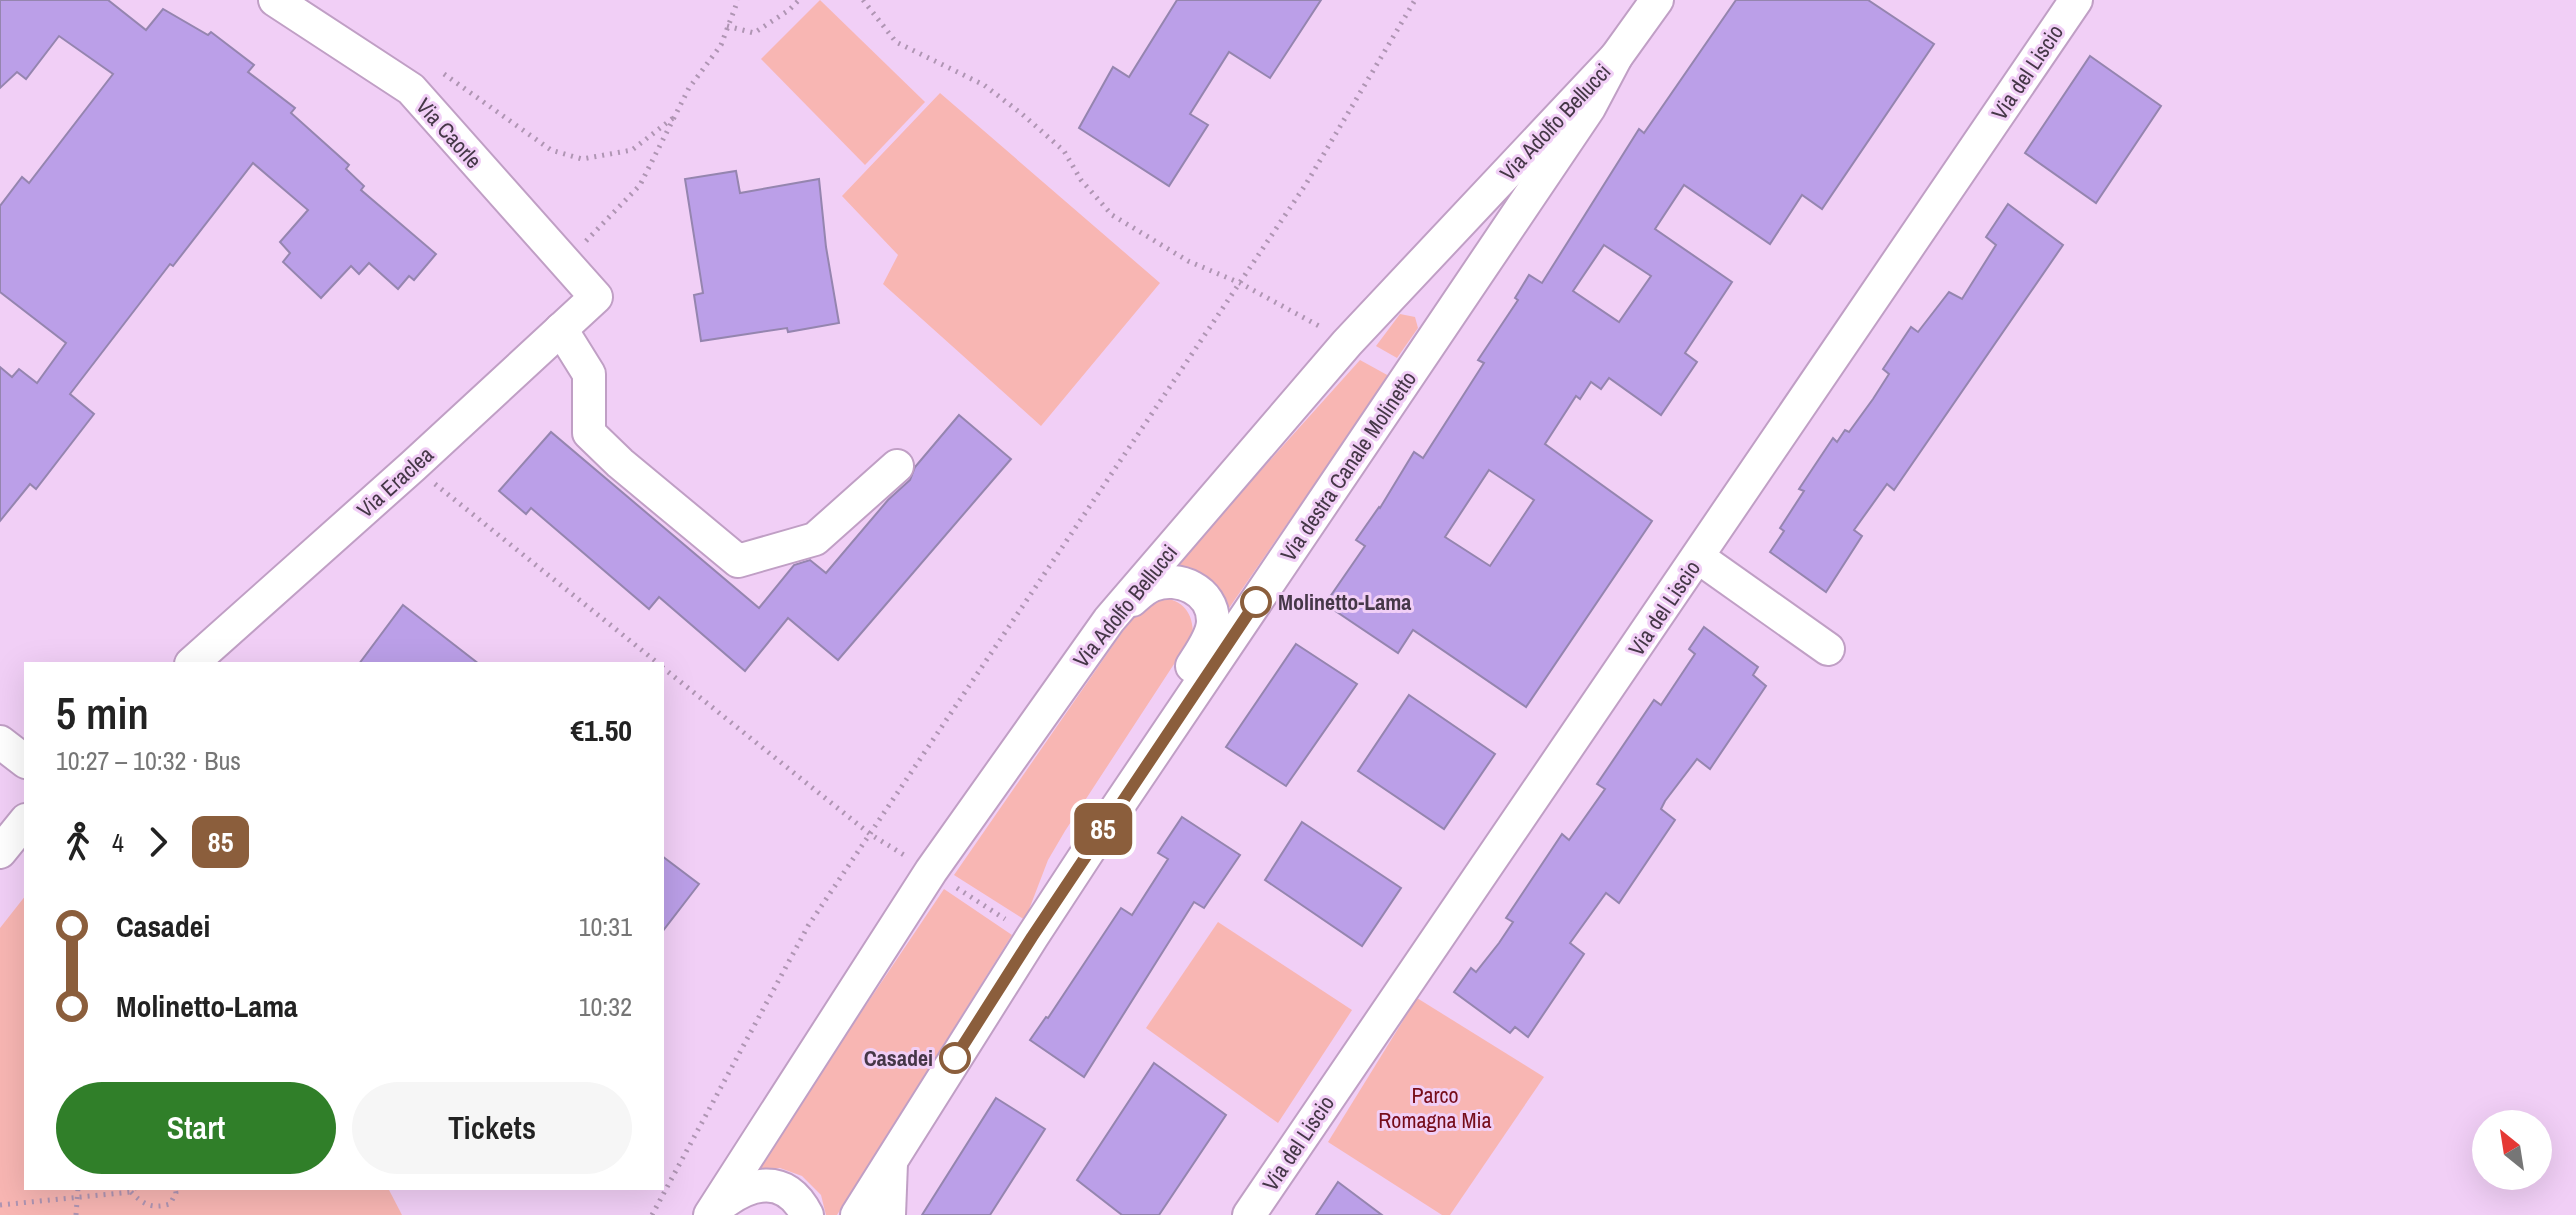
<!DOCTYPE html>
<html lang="en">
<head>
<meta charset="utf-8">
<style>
	body { margin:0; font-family:"Archivo Narrow",sans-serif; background:#f6f6f6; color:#222; height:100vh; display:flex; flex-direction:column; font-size:30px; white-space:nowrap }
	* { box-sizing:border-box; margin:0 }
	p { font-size:26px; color:#767676 }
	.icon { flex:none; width:44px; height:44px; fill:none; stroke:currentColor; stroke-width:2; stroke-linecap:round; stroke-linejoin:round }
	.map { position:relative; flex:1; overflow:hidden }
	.drawer { position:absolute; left:24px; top:662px; width:640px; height:528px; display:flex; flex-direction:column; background:#fff; border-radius:0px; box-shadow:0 8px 32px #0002 }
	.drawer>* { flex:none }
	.badge { padding:0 16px; border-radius:12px; font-size:28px; line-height:52px }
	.needle { width:52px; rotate:330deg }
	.tools { position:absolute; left:2472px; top:1110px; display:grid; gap:16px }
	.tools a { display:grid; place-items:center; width:80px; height:80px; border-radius:50%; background:#fff; box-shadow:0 8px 32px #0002; font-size:40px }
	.map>.badge { position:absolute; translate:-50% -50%; box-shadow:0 0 0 4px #fff }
	.legs { display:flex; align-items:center; gap:12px; height:88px; padding:0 32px; font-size:26px }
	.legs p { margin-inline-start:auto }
	.overview { display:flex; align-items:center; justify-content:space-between; height:136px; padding:0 32px }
	h1 { font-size:44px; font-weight:600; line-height:60px }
	.button { display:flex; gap:16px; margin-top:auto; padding:16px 32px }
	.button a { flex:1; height:92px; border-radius:48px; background:#307f29; color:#fff; font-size:32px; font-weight:600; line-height:92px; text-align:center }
	.button a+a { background:#f6f6f6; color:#222 }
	ul { padding:0 32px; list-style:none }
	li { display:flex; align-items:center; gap:28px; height:80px; font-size:30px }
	li i { display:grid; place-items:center; width:12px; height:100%; margin:0 10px; background:currentColor }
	li i::after { content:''; width:20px; height:20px; margin:-10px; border:6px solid; border-radius:50%; background:#fff }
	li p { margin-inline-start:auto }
	li:first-child i { background:linear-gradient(#0000 50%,currentColor 0) }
	li:last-child i { background:linear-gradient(currentColor 50%,#0000 0) }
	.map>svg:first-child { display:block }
	.green { fill:#f8b6b3 }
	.building { fill:#bb9fe8; stroke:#9585af; stroke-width:2; fill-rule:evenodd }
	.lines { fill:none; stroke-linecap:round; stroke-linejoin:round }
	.minor-casing { stroke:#c09fc5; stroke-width:36 }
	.path { stroke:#af95b3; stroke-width:5; stroke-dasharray:2 6; stroke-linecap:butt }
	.minor { stroke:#fff; stroke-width:32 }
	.line-1-casing { stroke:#fff; stroke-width:18 }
	.line-1 { stroke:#8b5e3c; stroke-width:12 }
	.stop-1-dot { fill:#fff; stroke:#8b5e3c; stroke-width:4 }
	.labels { text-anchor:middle; stroke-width:6; stroke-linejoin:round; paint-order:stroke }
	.street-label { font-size:22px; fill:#453747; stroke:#f1cff6 }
	.stop-label { font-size:22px; font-weight:bold; fill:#453747; stroke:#f1cff6; text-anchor:start }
	.park-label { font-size:22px; fill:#760c1a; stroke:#f1cff6 }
</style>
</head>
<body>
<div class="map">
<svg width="2576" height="1215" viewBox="0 0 2576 1215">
	<rect width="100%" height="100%" fill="#f1cff6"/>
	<g class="green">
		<polygon points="820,0 925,102 865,165 761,59"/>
		<polygon points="940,93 1160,283 1041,426 883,284 898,255 842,196"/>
		<polygon points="1400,314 1415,317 1418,328 1397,358 1376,346"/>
		<path d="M1360,360L1389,376L1227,611C1210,583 1209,573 1174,567Z"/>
		<path d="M1160,597C1183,600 1193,612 1193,635L1065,831L1048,860L1025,920L954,875L1143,602Z"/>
		<polygon points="944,889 1012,935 837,1215 826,1215 821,1195 802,1176 780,1168 754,1172"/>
		<polygon points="26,895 26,1188 388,1188 402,1215 0,1215 0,928"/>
		<polygon points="1218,922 1352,1010 1278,1123 1146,1028"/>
		<polygon points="1417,998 1544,1077 1450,1215 1442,1215 1328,1142"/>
	</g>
	<g class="building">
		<polygon points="0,0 108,0 146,30 163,9 208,35 211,32 254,65 248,72 295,108 291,113 349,165 346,169 364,186 361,190 436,254 414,280 409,276 398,289 369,263 359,274 351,266 321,298 283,262 290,253 280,242 308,210 253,163 173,266 170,264 70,394 94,414 36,489 30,484 0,521 0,367 12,377 19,369 37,383 66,343 0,292 0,206 22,177 29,183 113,74 59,36 26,79 17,72 0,88"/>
		<polygon points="1177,0 1321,0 1270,78 1229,52 1190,114 1208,125 1169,186 1079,128 1113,67 1129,77"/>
		<path d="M1736,0H1868L1934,44L1822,209L1802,195L1770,244L1684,185L1655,229L1732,282L1685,353L1697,362L1661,415L1609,378L1601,389L1591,382L1580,399L1576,396L1545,444L1652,521L1526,707L1413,630L1398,653L1325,604L1365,546L1356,540L1379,507L1380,508L1414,452L1423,458L1484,363L1478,360L1518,300L1515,298L1529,275L1542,283L1639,129L1644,133ZM1604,245L1651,276L1619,322L1573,291ZM1489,470L1534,500L1490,566L1445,537Z"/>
		<polygon points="2090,56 2161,106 2096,203 2025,153"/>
		<polygon points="736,171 740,193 819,179 826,247 839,323 788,332 787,328 701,341 694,295 703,293 685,179"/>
		<polygon points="2008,204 2063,245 1894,490 1887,484 1854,530 1862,536 1826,592 1770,552 1784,531 1780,528 1804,491 1799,489 1833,438 1837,442 1845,430 1849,432 1873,399 1889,374 1883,369 1911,327 1918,332 1949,292 1962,299 1996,245 1986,237"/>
		<polygon points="959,415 1011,459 838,660 788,618 745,671 659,597 649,609 531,508 526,514 499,491 551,432 759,608 794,565 810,560 826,573 888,500 910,480 915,467"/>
		<polygon points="403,605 479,664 359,664"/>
		<polygon points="1704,627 1758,667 1753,675 1766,686 1710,769 1697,759 1665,801 1661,809 1675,820 1619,903 1606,893 1570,943 1584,954 1528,1037 1515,1027 1510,1033 1454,992 1471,968 1476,972 1499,943 1513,922 1506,918 1562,834 1569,840 1605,789 1597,784 1654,700 1661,705 1695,654 1689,649"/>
		<polygon points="1296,644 1357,684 1286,786 1226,747"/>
		<polygon points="1409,695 1495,754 1444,829 1358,771"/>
		<polygon points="1182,817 1240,855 1204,908 1194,902 1084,1077 1030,1040 1046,1017 1048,1018 1121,908 1132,915 1168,859 1158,853"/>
		<polygon points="1302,822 1401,888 1362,946 1265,880"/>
		<polygon points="662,856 699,884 662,932"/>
		<polygon points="1154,1063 1226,1115 1159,1215 1122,1215 1077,1180"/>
		<polygon points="996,1098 1045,1129 990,1215 922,1215"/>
		<polygon points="1338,1182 1382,1215 1316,1215"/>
	</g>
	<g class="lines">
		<g class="minor-casing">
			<g id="minor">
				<polyline points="561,329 589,374 589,433 620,463 738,561 815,539 897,466"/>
				<polyline points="1698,557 1828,649"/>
				<path d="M1132,600C1139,594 1145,588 1153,585C1178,575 1213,590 1213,621C1213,636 1200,653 1192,666"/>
				<polyline points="191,664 413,466 596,297 411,89 275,0"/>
				<polyline points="0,742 26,762"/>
				<polyline points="0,852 26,820"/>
				<path d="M718,1207C749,1182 785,1172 807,1215"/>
				<polyline points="710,1215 931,871 1109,620 1347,343 1616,57"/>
				<polyline points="857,1215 1032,937 1102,830 1589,108 1616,57 1657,0"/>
				<polyline points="889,1215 891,1163"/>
				<polyline points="1249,1215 2076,0"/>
			</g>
		</g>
		<g class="path">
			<polyline points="863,0 896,42 984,85 1022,114 1064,151 1081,180 1112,215 1188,261 1240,283 1319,326"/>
			<polyline points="727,26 754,33 789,10 799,0"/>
			<polyline points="444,74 551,150 582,159 632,150 673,118"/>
			<polyline points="586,241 640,185 689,88 721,45 738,0"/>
			<polyline points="435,484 659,664"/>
			<polyline points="662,667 870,834 904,855"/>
			<polyline points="957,888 1005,919"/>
			<path d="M131,1192C144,1205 152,1209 170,1204L176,1193L175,1188"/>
			<polyline points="0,1205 131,1192 135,1188"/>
			<polyline points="76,1215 78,1188"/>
			<polyline points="652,1215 808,926 1306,184 1415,0"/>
		</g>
		<use href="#minor" class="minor"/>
	</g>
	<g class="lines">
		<g class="line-1-casing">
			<polyline id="line-1" points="955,1058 1032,937 1256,602"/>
		</g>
		<use href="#line-1" class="line-1"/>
	</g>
	<g class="stop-1-dot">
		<circle cx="1256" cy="602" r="14"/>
		<circle cx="955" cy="1058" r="14"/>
	</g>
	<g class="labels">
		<g class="street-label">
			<text transform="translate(2027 72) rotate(-56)" y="8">Via del Liscio</text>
			<text transform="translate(1555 122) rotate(-47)" y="8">Via Adolfo Bellucci</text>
			<text transform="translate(449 133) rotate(48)" y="8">Via Caorle</text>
			<text transform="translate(1348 466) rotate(-56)" y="8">Via destra Canale Molinetto</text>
			<text transform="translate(395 482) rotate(-42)" y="8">Via Eraclea</text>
			<text transform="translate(1125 606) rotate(-51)" y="8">Via Adolfo Bellucci</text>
			<text transform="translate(1664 608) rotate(-56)" y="8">Via del Liscio</text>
			<text transform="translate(1298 1143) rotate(-56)" y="8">Via del Liscio</text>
		</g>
		<g class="stop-label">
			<text x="1278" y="610">Molinetto-Lama</text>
			<text x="933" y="1066" text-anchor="end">Casadei</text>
		</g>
		<g class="park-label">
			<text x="1435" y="1103">Parco<tspan x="1435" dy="25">Romagna Mia</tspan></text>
		</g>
	</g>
</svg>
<div class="tools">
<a><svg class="needle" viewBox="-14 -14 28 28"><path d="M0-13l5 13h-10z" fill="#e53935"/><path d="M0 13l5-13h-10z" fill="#767676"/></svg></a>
</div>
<b class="badge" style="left:1103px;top:829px;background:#8b5e3c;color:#fff">85</b>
<section class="drawer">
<div class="overview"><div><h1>5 min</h1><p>10:27 – 10:32 · Bus</p></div><b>€1.50</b></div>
<div class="legs"><svg class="icon" aria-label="walk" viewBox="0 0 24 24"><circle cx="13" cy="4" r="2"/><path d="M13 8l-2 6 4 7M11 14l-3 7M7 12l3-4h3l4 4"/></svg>4<svg class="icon" aria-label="forward" viewBox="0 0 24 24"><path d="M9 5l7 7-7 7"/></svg><b class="badge" style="background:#8b5e3c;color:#fff">85</b></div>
<ul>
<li><i style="color:#8b5e3c"></i><b>Casadei</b><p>10:31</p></li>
<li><i style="color:#8b5e3c"></i><b>Molinetto-Lama</b><p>10:32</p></li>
</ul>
<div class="button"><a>Start</a><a>Tickets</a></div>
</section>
</div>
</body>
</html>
